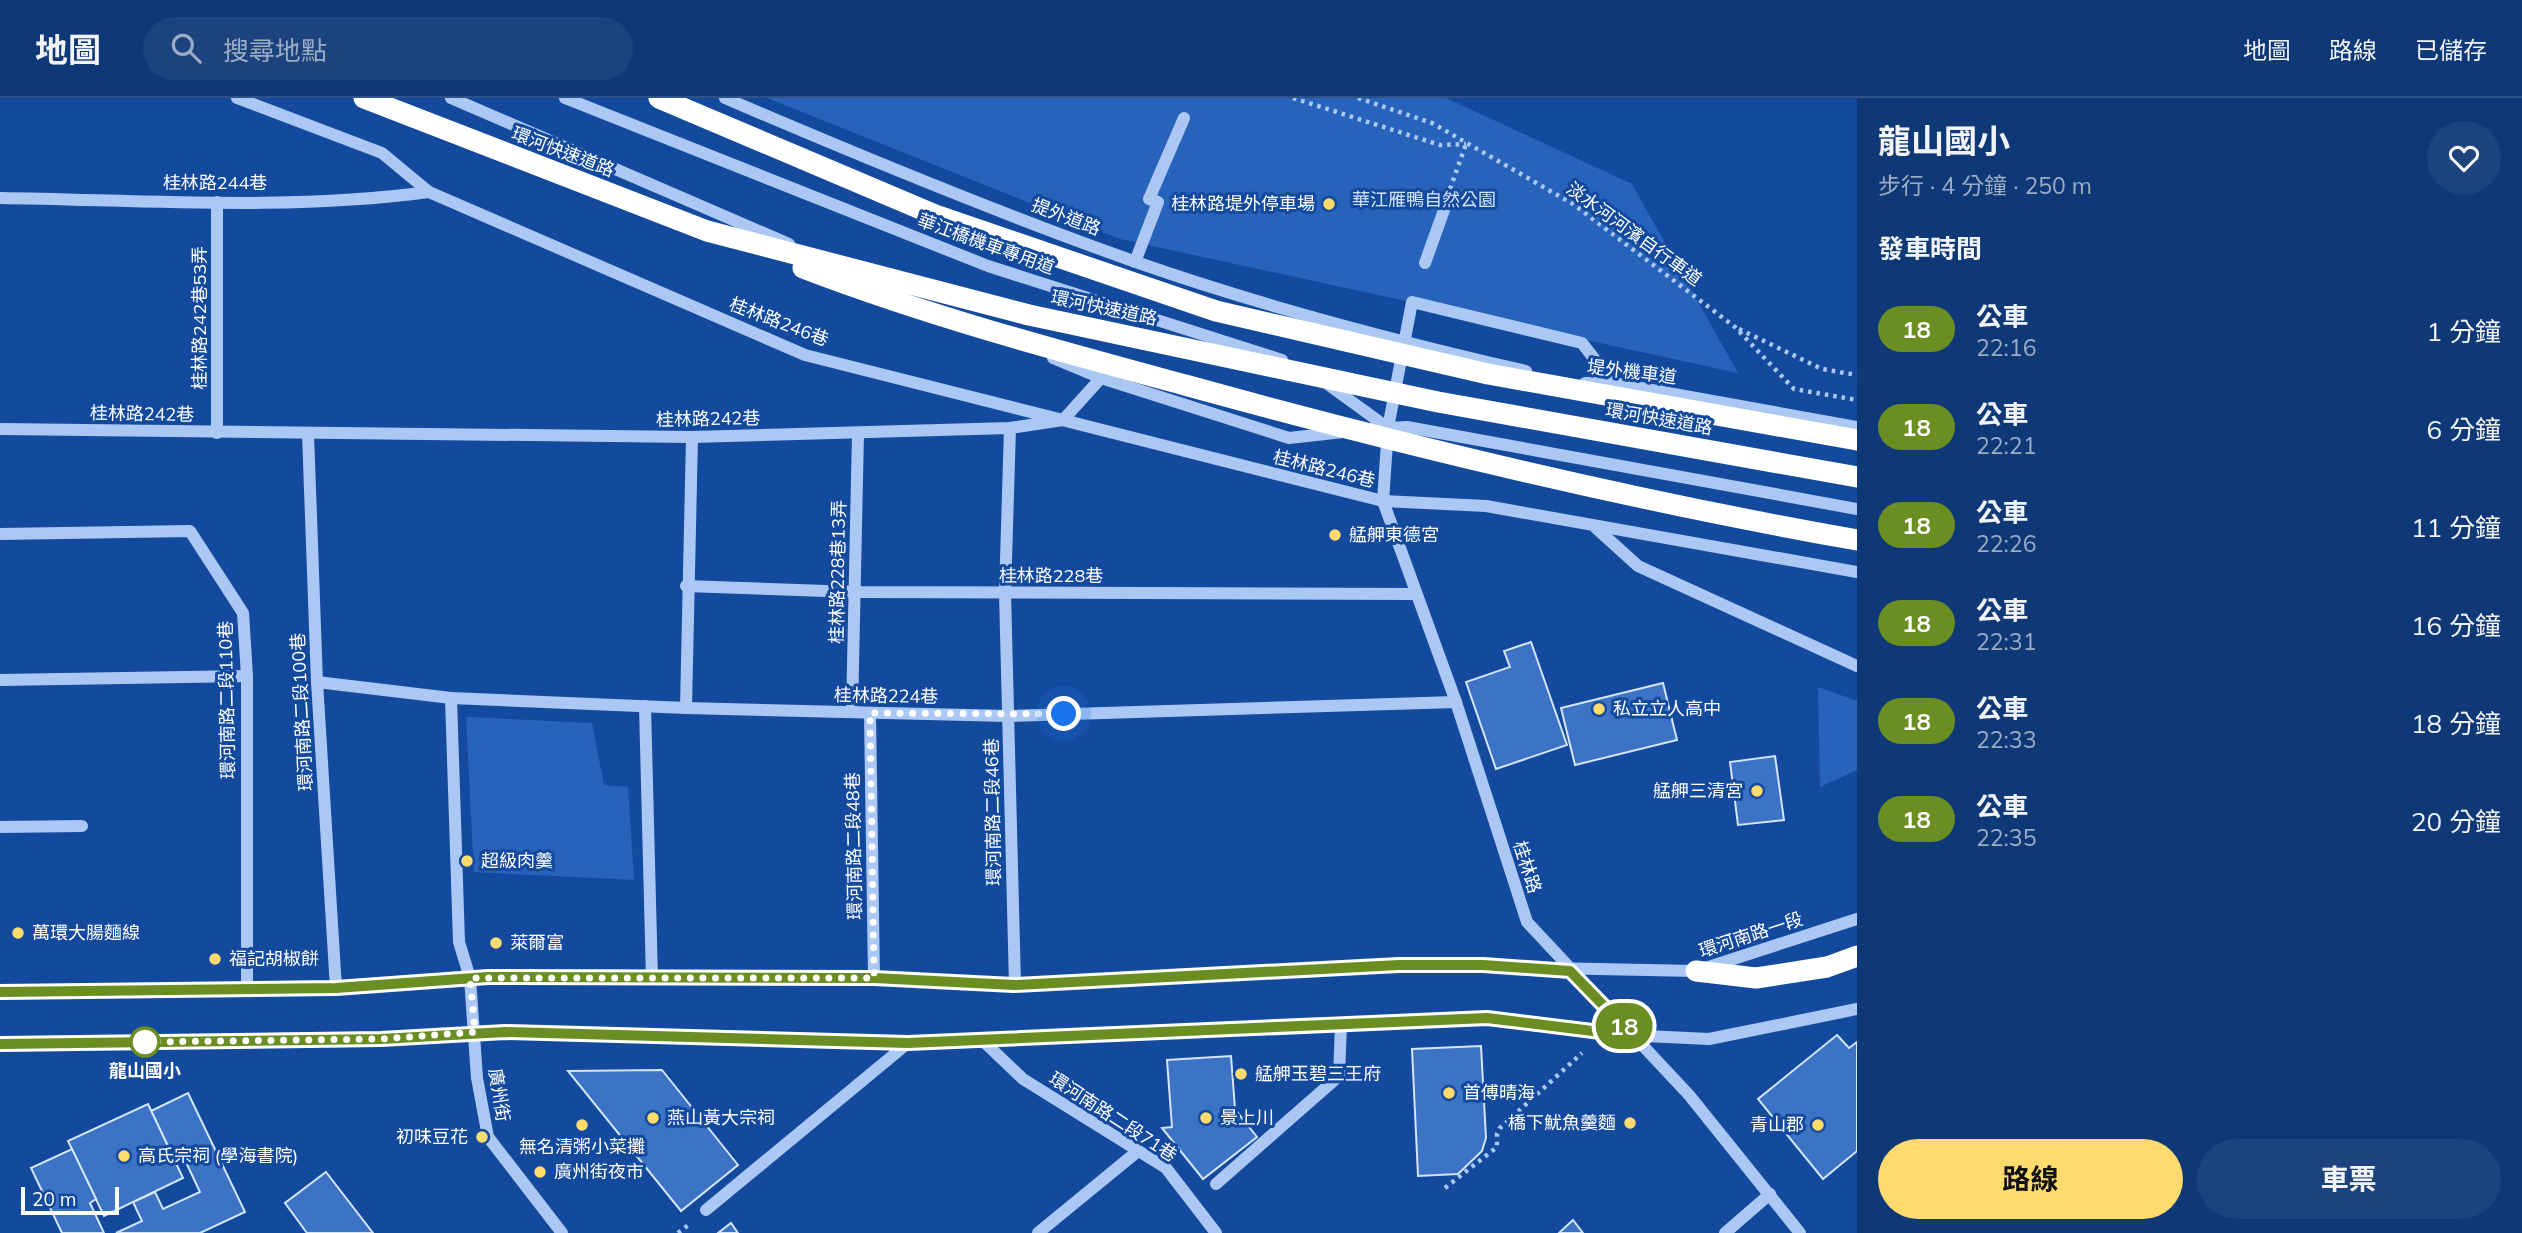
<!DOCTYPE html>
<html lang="zh-TW">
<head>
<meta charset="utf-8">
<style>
	body { margin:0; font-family:Mulish,"Noto Sans TC",sans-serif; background:#1d437e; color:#f1f3f6; height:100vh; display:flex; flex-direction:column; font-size:26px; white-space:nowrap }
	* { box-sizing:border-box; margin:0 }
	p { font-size:23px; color:#9bacc5 }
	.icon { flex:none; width:38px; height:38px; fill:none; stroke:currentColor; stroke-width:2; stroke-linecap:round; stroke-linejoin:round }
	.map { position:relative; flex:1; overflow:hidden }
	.drawer { display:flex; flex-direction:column; background:#0f3876; width:665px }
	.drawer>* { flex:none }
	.badge { padding:0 14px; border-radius:23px; font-size:24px; line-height:46px }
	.scale { position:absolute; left:21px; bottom:18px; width:98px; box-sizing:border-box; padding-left:7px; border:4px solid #fff; border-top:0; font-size:19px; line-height:24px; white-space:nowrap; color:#fff; -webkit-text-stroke:5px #144a9d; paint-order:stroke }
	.you { position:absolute; width:35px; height:35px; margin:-18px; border:5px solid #fff; border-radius:50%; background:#1a73e8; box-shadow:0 0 0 10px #1a73e833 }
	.map>.badge { position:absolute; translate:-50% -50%; box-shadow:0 0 0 4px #fff }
	h2 { padding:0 21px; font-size:26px; line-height:63px }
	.round { display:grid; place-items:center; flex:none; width:74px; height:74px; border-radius:37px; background:#1d437e }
	.summary { display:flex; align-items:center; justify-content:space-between; height:119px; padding:0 21px }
	h1 { font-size:33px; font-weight:700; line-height:52px }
	.cta { display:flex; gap:14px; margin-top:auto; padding:14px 21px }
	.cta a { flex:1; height:80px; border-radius:42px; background:#ffdb6d; color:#111; font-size:28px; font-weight:700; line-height:80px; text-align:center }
	.cta a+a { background:#1d437e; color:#f1f3f6 }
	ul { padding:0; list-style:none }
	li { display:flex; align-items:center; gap:21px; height:98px; padding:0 21px }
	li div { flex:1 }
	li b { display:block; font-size:26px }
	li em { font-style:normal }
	li .badge { min-width:77px; font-weight:700; text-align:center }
	header { display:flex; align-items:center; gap:42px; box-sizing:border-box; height:98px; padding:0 35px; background:#0f3876; border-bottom:2px solid #2f5288 }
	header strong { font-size:33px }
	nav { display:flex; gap:38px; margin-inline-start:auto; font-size:24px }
	.search { width:490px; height:63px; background:#1d437e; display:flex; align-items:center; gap:18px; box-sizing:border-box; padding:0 24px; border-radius:38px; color:#9bacc5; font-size:26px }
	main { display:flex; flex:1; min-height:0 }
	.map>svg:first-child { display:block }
	.green { fill:#2763bb }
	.building { fill:#3d73c4; stroke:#d3e4fd; stroke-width:2 }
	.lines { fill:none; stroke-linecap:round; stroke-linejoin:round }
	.path { stroke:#abc8f4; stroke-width:4.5; stroke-dasharray:3.5 5; stroke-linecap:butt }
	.minor { stroke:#abc8f4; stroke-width:12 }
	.highway { stroke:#fff; stroke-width:21 }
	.highway-bridge { stroke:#fff; stroke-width:21 }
	.line-casing { stroke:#fff; stroke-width:16 }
	.line { stroke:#6b8e23; stroke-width:10 }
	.walk { stroke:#fff; stroke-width:7; stroke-dasharray:0 12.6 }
	.poi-dot { fill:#ffdb6d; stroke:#144a9d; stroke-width:2.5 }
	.stop-dot { fill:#fff; stroke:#6b8e23; stroke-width:3.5 }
	.labels { text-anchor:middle; stroke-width:6; stroke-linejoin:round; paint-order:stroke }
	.street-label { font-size:18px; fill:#fff; stroke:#144a9d }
	.park-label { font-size:18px; fill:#d3e4fd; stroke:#144a9d }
	.poi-label { font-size:18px; fill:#fff; stroke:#144a9d; text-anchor:start }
	.stop-label { font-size:18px; font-weight:bold; fill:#fff; stroke:#144a9d }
</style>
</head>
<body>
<header>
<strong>地圖</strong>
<div class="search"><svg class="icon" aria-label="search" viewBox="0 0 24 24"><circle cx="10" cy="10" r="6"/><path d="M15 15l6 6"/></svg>搜尋地點</div>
<nav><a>地圖</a><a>路線</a><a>已儲存</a></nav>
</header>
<main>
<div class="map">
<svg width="1857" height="1135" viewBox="0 0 1857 1135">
	<rect width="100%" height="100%" fill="#144a9d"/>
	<g class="green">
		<polygon points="767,0 1446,0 1632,86 1738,275 1120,141"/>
		<polygon points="1818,589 1857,603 1857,672 1820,689"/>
		<polygon points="466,619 592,625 604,687 628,689 634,782 474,774"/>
	</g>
	<g class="building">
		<polygon points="1531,544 1567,647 1496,671 1466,584 1510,569 1504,553"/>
		<polygon points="1663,585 1677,642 1575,667 1561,610"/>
		<polygon points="1775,658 1784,722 1738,727 1730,664"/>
		<polygon points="1837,937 1849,950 1857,944 1857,1053 1823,1081 1758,1001"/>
		<polygon points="1481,948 1486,1040 1482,1053 1458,1076 1418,1078 1412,951"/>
		<polygon points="1231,958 1235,1011 1257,1039 1203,1081 1162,1030 1172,1029 1167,962"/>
		<polygon points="662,972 738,1067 681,1113 568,973"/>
		<polygon points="188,995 245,1114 200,1135 116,1135 142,1123 133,1104 155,1094 163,1111 200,1094 184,1060 176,1065 151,1013"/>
		<polygon points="148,1006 183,1080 104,1118 68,1043"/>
		<polygon points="72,1051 96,1101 90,1105 104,1135 62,1135 31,1070"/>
		<polygon points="326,1074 373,1135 307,1135 285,1105"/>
		<polygon points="1573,1122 1583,1135 1559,1135"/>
		<polygon points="731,1125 738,1135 718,1135"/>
	</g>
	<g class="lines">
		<g class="path">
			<polyline points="1293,0 1440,47 1466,46"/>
			<polyline points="1358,0 1432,25 1573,106 1735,229 1794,291 1857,302"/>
			<polyline points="1450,91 1466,46"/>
			<polyline points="1739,231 1822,271 1857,277"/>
			<polyline points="1445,1090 1497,1049 1497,1036 1500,1030 1582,955"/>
			<polyline points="678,1135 691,1125"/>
		</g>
		<g class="minor">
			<polyline points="237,0 382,55 429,94 805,257 1383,403 1486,408 1857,474"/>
			<polyline points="451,0 789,146"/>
			<polyline points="565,0 988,168 1282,262"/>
			<path d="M725,0C860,58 995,114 1133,163C1261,208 1395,243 1526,273"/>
			<path d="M0,100C142,102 287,113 429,94"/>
			<polyline points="217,104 217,335"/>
			<polyline points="1135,164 1158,104 1149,101 1184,20"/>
			<polyline points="1425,165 1444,112"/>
			<polyline points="1053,260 1101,280"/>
			<polyline points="1326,285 1388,330"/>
			<polyline points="1585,285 1613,285 1857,329"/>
			<polyline points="1613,285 1582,245 1412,204 1388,330 1383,403 1456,604 1527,824 1689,997 1800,1135"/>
			<polyline points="1010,330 1005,495 1015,887"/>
			<polyline points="0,331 692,339 1010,330 1063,322 1101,280 1289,340 1343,334"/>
			<polyline points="1371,331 1407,329 1857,411"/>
			<polyline points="308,336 317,584 336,890"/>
			<polyline points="1596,430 1638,468 1857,568"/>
			<polyline points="0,436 190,433 243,515 247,578 247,892"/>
			<polyline points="686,488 855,494 1415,496"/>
			<polyline points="0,582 247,578"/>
			<polyline points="317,584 451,600 686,610 1008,618 1456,604"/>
			<polyline points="451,600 459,844 470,880 477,980 488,1039 562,1135"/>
			<polyline points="645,608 652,881"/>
			<polyline points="686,610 692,339"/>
			<polyline points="852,614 858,335"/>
			<polyline points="870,615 874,880"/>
			<polyline points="0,729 82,728"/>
			<polyline points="0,894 336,890 488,879 874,880 1015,887 1399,867 1696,873 1857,821"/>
			<polyline points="981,941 1023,981 1166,1070 1216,1135"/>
			<polyline points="0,946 381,941 505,934 908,945 1487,920 1603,936 1709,941 1857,911"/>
			<polyline points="1216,1086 1339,978 1341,927"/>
			<polyline points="706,1112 908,945"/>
			<polyline points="1038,1135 1138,1053"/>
			<polyline points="1725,1135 1770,1096"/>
		</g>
		<polyline class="highway" points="1696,873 1756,880 1827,869 1857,858"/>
		<g class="highway-bridge">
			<polyline points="364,0 707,133 1029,217 1438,304 1857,379"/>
			<polyline points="659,0 935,117 1216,213 1488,276 1857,342"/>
			<path d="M803,170C928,218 1056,252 1185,287C1406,348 1631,402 1857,442"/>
		</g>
	</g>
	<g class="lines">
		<g class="line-casing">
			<polyline id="line" points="0,894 336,890 488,879 874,880 1014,887 1399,867 1483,867 1570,873 1633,938 1487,920 908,945 505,934 381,941 0,946"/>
		</g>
		<use href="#line" class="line"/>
		<polyline class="walk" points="145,944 381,941 475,934 470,880 874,880 870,615 1064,616"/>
	</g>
	<g class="poi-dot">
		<circle cx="1329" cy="106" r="7"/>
		<circle cx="1335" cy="437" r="7"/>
		<circle cx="1599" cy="611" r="7"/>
		<circle cx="1757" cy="693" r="7"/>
		<circle cx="467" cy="763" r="7"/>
		<circle cx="18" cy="835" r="7"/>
		<circle cx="496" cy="845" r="7"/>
		<circle cx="215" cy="861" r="7"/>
		<circle cx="1241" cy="976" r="7"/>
		<circle cx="1449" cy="995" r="7"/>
		<circle cx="653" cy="1020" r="7"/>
		<circle cx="1206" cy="1020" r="7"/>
		<circle cx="1630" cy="1025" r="7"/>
		<circle cx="582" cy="1027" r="7"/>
		<circle cx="1818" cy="1027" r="7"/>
		<circle cx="482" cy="1039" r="7"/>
		<circle cx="124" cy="1058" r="7"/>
		<circle cx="540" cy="1074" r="7"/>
	</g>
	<circle class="stop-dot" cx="145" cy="944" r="14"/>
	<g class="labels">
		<g class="street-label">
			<text transform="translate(563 54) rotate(21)" y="6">環河快速道路</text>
			<text x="215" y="91">桂林路244巷</text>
			<text transform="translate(1066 119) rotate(21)" y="6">提外道路</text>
			<text transform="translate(1634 136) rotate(36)" y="6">淡水河河濱自行車道</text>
			<text transform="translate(986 146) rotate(20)" y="6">華江橋機車專用道</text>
			<text transform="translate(1104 210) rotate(12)" y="6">環河快速道路</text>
			<text transform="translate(200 220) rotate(-90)" y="6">桂林路242巷53弄</text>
			<text transform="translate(779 224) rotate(21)" y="6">桂林路246巷</text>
			<text transform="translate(1632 274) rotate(7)" y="6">堤外機車道</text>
			<text transform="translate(142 316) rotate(1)" y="6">桂林路242巷</text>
			<text transform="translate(708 321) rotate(-1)" y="6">桂林路242巷</text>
			<text transform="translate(1659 321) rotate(10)" y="6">環河快速道路</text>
			<text transform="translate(1324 371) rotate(14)" y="6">桂林路246巷</text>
			<text transform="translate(838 474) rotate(-89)" y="6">桂林路228巷13弄</text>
			<text x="1051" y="484">桂林路228巷</text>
			<text transform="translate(886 598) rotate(1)" y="6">桂林路224巷</text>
			<text transform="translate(227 602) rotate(-91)" y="6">環河南路二段110巷</text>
			<text transform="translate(302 614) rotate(-93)" y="6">環河南路二段100巷</text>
			<text transform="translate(993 714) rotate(-91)" y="6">環河南路二段46巷</text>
			<text transform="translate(854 748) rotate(-91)" y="6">環河南路二段48巷</text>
			<text transform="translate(1527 769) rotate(72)" y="6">桂林路</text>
			<text transform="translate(1751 837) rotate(-18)" y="6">環河南路一段</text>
			<text transform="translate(499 997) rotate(81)" y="6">廣州街</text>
			<text transform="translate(1113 1019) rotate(33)" y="6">環河南路二段71巷</text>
		</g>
		<g class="park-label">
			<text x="1424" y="108">華江雁鴨自然公園</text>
		</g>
		<g class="poi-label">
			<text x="1315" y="112" text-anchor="end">桂林路堤外停車場</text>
			<text x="1349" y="443">艋舺東德宮</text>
			<text x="1613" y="617">私立立人高中</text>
			<text x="1743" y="699" text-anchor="end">艋舺三清宮</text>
			<text x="481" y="769">超級肉羹</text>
			<text x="32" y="841">萬環大腸麵線</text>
			<text x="510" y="851">萊爾富</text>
			<text x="229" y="867">福記胡椒餅</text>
			<text x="1255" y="982">艋舺玉碧三王府</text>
			<text x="1463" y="1001">首傅晴海</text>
			<text x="667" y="1026">燕山黃大宗祠</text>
			<text x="1220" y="1026">景上川</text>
			<text x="1616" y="1031" text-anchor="end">橋下魷魚羹麵</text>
			<text x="1804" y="1033" text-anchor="end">青山郡</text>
			<text x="468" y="1045" text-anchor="end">初味豆花</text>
			<text x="582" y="1055" text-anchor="middle">無名清粥小菜攤</text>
			<text x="138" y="1064">高氏宗祠 (學海書院)</text>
			<text x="554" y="1080">廣州街夜市</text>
		</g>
		<g class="stop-label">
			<text x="145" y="979">龍山國小</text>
		</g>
	</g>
</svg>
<div class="scale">20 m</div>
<div class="you" style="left:1064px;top:616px"></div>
<b class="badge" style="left:1624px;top:928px;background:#6b8e23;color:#fff">18</b>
</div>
<section class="drawer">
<div class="summary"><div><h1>龍山國小</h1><p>步行 · 4 分鐘 · 250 m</p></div><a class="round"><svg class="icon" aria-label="heart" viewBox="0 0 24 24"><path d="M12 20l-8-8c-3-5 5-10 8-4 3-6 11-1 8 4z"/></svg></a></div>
<h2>發車時間</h2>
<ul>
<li><span class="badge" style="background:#6b8e23;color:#fff">18</span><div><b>公車</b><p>22:16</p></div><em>1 分鐘</em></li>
<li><span class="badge" style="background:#6b8e23;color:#fff">18</span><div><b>公車</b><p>22:21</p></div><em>6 分鐘</em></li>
<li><span class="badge" style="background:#6b8e23;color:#fff">18</span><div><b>公車</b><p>22:26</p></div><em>11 分鐘</em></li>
<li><span class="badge" style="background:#6b8e23;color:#fff">18</span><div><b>公車</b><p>22:31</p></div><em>16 分鐘</em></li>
<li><span class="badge" style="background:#6b8e23;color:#fff">18</span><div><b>公車</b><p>22:33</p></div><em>18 分鐘</em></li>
<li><span class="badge" style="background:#6b8e23;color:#fff">18</span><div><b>公車</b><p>22:35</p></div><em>20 分鐘</em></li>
</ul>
<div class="cta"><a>路線</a><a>車票</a></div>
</section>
</main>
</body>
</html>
